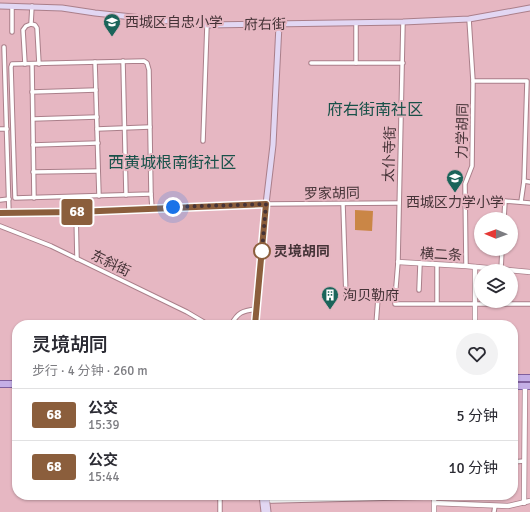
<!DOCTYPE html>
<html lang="zh">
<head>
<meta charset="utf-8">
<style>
	body { margin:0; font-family:Signika,"Noto Sans SC",sans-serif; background:#f2f2f3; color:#2b2b33; height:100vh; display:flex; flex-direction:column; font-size:15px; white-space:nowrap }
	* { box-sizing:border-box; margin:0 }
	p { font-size:13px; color:#7c7c81 }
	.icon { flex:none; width:22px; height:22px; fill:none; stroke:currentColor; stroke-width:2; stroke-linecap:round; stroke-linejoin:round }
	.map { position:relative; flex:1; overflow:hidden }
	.drawer { position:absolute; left:12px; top:320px; width:506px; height:180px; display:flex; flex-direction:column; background:#fff; border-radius:16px; box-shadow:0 1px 3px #0004 }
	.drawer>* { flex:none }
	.badge { padding:0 8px; border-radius:3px; font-size:14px; line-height:26px }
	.needle { width:26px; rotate:271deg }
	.controls { position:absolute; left:474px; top:212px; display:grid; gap:8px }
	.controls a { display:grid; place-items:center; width:44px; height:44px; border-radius:50%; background:#fff; box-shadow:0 1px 3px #0004; font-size:20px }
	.you { position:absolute; width:20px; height:20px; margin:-10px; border:3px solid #fff; border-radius:50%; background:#1a73e8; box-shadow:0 0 0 6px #1a73e833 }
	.map>.badge { position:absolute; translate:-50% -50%; box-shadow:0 0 0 2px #fff }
	.round { display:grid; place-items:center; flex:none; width:42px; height:42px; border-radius:21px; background:#f2f2f3 }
	.headline { display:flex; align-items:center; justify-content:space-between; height:68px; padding:0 20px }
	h1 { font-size:19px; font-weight:600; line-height:30px }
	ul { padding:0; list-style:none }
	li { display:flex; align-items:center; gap:12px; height:52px; padding:0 20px; border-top:1px solid #e1e1e2 }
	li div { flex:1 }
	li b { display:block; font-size:15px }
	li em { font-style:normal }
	li .badge { min-width:44px; font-weight:700; text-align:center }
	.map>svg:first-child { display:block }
	.green { fill:#ca8646 }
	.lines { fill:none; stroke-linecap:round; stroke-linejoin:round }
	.minor-casing { stroke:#aa7f8a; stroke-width:5.5 }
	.tertiary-casing { stroke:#aa7f8a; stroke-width:6 }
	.secondary-casing { stroke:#aa7f8a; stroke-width:7 }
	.primary-casing { stroke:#80609e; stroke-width:8 }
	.minor { stroke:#fff; stroke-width:3.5 }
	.tertiary { stroke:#fff; stroke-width:4.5 }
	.secondary { stroke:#e2d7f3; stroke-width:5 }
	.primary { stroke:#c5afe6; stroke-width:6 }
	.line-casing { stroke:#fff; stroke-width:9 }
	.line { stroke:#8b5e3c; stroke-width:6 }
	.walk { stroke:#453337; stroke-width:4; stroke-dasharray:0 7.2 }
	.stop-dot { fill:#fff; stroke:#8b5e3c; stroke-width:2 }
	.labels { text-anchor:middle; stroke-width:4; stroke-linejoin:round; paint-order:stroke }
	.poi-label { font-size:14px; fill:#453337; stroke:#e6b7c2; text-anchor:start }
	.street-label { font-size:14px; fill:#453337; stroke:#e6b7c2 }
	.stop-label { font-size:14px; font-weight:bold; fill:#453337; stroke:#e6b7c2; text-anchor:start }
	.quarter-label { font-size:16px; fill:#185149; stroke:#e6b7c2 }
</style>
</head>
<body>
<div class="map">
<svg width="530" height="512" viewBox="0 0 530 512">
	<rect width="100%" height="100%" fill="#e6b7c2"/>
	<polygon class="green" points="355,210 373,211 372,231 355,230"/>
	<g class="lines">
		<g class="minor-casing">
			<g id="minor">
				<polyline points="12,6 12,32"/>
				<polyline points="31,24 35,25 37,28 39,64"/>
				<polyline points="4,47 9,213"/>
				<polyline points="123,61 126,195"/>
				<polygon points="144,61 147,63 149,70 151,194 15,198 11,67 12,64"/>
				<polyline points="95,62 99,196"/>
				<polyline points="311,63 403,63"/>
				<polyline points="356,63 356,23"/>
				<polyline points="25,64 23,30 26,26 31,24 32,6"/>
				<polyline points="32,64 34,198"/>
				<polyline points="473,81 527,81 524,181 521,202"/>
				<polyline points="32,92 96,90"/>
				<polyline points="33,119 97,117"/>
				<polyline points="0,129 7,129"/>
				<polyline points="97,129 150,127"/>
				<polyline points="203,141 207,25"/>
				<polyline points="33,145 98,143"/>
				<polyline points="33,172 98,171"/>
				<polyline points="524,181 530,182"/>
				<polyline points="151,194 152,208"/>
				<polyline points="0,200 9,199"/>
				<polyline points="266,204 399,203"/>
				<polyline points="343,204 346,296 395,299 398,262 403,22"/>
				<polyline points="76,212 77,259"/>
				<polyline points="504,219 505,201 530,203"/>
				<polyline points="0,226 51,246 187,312 209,325"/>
				<polyline points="466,266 465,184 472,166 473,81 469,19"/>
				<polyline points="501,270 502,249"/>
				<polyline points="419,290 420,264"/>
				<polyline points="395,299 395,304 530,304"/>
				<polyline points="437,303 437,265"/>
				<path d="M231,325C238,312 242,311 257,309"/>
				<polyline points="376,325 378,298"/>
				<polyline points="513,462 524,461"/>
				<polyline points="271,501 434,497"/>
				<polyline points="220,512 220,495"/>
				<polyline points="494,512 495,506"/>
			</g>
		</g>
		<g class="tertiary-casing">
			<g id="tertiary">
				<polyline points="398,262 466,266 530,272"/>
				<polyline points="475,267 475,325"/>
				<polyline points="434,503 508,506 530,501"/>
				<polyline points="524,503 525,386"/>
				<polyline points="434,512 434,495"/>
			</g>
		</g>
		<g class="secondary-casing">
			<g id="secondary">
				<polyline points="0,6 62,8 95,13 207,25 403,22 469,19 530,8"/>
				<polyline points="0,213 76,212 266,204"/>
				<polyline points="255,325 266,204 273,145 279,25"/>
				<polyline points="262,495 264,512"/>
				<polyline points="266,495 268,512"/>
			</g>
		</g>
		<g class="primary-casing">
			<g id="primary">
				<polyline points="513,378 530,378"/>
				<polyline points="0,384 17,384"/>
				<polyline points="513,386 530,386"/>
			</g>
		</g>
		<use href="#minor" class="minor"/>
		<use href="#tertiary" class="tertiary"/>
		<use href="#secondary" class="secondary"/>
		<use href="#primary" class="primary"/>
	</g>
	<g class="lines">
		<g class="line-casing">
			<polyline id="line" points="0,213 76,212 266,204 255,325"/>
		</g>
		<use href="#line" class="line"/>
		<polyline class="walk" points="173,207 266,204 262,251"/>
	</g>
	<defs>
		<g id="school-pin" transform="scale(0.9)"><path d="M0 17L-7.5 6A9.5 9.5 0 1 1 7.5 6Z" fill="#1b645a" stroke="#e6b7c2"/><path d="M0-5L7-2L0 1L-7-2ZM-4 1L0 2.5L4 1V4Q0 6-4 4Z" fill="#fff"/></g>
		<g id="building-pin" transform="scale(0.9)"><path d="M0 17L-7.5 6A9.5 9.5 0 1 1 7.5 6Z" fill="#1b645a" stroke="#e6b7c2"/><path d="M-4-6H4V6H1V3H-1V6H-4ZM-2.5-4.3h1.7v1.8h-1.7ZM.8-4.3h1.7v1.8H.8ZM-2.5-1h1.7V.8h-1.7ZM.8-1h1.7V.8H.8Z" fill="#fff"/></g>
	</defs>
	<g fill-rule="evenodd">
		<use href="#school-pin" x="112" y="22"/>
		<use href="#school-pin" x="455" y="178"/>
		<use href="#building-pin" x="330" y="295"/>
	</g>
	<circle class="stop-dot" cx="262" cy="251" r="8"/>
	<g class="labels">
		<g class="poi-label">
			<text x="125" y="27">西城区自忠小学</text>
			<text x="455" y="207" text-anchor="middle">西城区力学小学</text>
			<text x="343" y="300">洵贝勒府</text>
		</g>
		<g class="street-label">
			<text transform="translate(265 24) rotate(-1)" y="5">府右街</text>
			<text transform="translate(462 131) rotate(-89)" y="5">力学胡同</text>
			<text transform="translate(389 154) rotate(-88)" y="5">太仆寺街</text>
			<text transform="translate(332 193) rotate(-1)" y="5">罗家胡同</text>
			<text transform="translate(441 254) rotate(3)" y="5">横二条</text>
			<text transform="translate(111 263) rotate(26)" y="5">东斜街</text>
		</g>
		<g class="stop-label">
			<text x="274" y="256">灵境胡同</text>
		</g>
		<g class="quarter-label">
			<text x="375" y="115">府右街南社区</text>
			<text x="172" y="168">西黄城根南街社区</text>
		</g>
	</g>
</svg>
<div class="controls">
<a><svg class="needle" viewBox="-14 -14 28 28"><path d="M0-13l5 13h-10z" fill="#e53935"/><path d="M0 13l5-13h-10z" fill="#7c7c81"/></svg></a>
<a><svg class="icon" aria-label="layers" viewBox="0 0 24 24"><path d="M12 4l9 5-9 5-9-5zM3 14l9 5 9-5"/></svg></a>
</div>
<div class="you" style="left:173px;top:207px"></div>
<b class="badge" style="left:77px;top:212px;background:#8b5e3c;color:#fff">68</b>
<section class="drawer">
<div class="headline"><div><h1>灵境胡同</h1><p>步行 · 4 分钟 · 260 m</p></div><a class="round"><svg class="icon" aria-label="heart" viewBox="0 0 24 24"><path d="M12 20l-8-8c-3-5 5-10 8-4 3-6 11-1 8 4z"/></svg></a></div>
<ul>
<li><span class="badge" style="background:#8b5e3c;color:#fff">68</span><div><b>公交</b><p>15:39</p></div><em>5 分钟</em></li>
<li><span class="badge" style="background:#8b5e3c;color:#fff">68</span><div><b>公交</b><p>15:44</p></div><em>10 分钟</em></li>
</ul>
</section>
</div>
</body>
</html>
